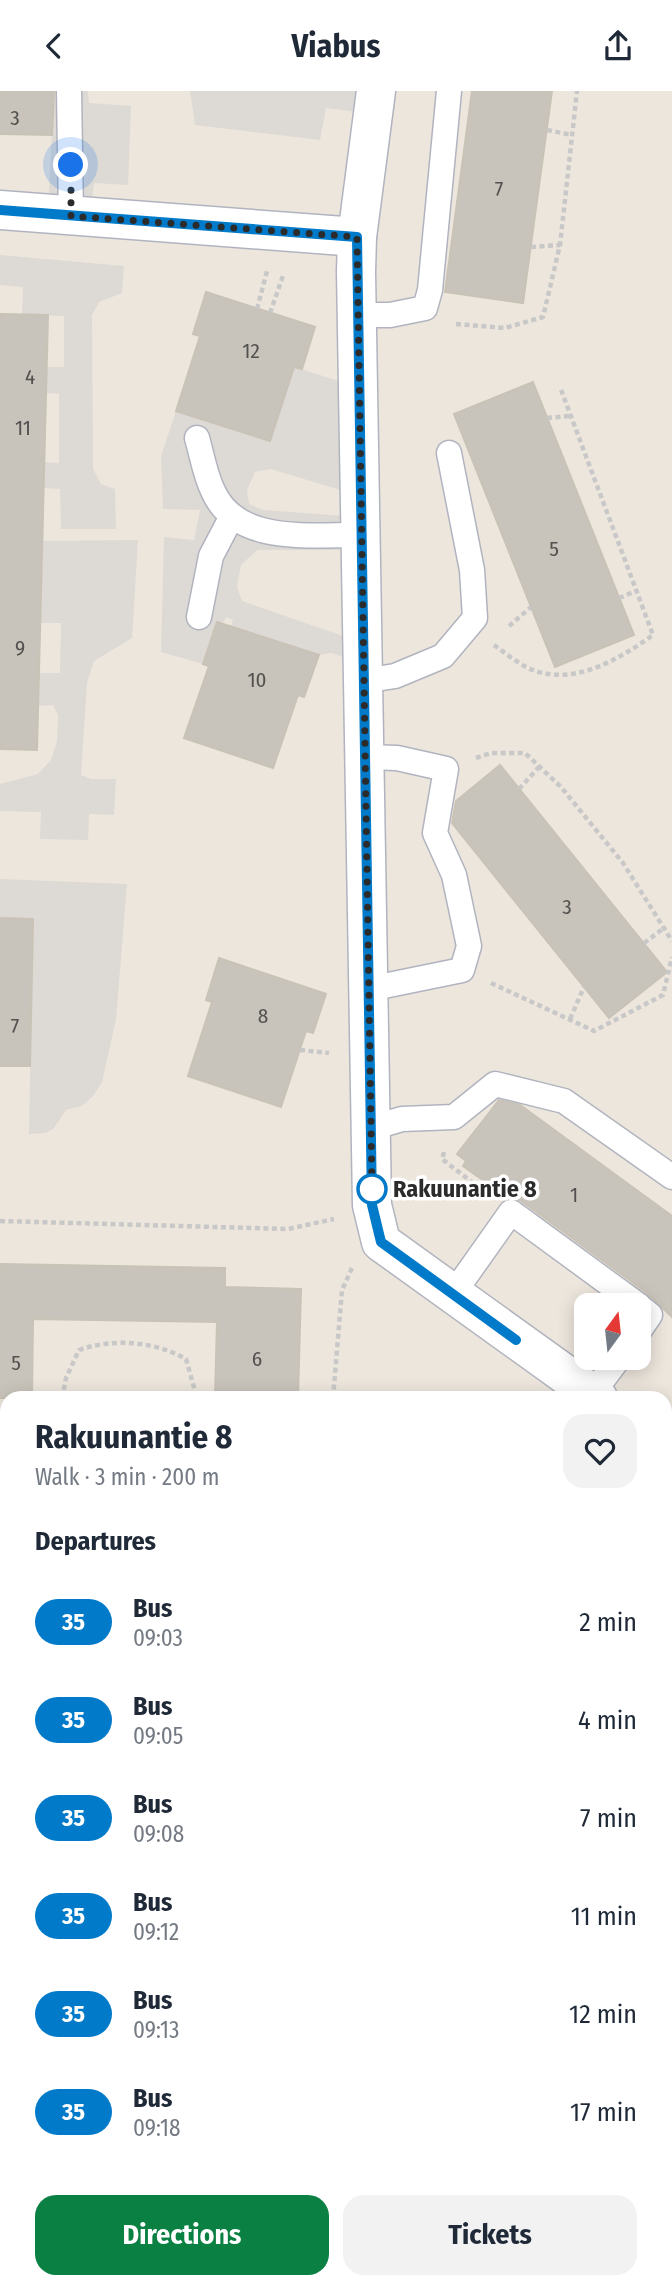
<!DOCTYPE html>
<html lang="en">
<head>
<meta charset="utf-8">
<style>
	body { margin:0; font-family:"Fira Sans Condensed",sans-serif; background:#f2f2f3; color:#1f2937; height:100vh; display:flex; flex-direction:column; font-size:26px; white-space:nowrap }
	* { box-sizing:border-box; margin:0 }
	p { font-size:23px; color:#747a83 }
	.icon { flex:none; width:38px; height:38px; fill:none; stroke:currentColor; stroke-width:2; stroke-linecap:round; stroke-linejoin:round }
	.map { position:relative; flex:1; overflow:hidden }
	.details { position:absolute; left:0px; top:1300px; width:672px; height:898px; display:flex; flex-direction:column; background:#fff; border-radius:21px 21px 0 0; box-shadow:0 4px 18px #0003 }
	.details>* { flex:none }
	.badge { padding:0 14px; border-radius:23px; font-size:24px; line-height:46px }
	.needle { width:46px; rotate:15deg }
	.buttons { position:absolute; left:574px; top:1202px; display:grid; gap:14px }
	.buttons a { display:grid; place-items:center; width:77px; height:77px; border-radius:14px; background:#fff; box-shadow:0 4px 18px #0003; font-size:35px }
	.you { position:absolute; width:35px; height:35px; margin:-18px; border:5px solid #fff; border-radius:50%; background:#1a73e8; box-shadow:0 0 0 10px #1a73e833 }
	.map>.badge { position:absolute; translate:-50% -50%; box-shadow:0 0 0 4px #fff }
	h2 { padding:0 35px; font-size:26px; line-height:63px }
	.round { display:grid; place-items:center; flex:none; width:74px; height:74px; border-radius:21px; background:#f2f2f3 }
	.headline { display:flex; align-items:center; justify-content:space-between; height:119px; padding:0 35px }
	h1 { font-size:33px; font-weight:700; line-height:52px }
	.button { display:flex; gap:14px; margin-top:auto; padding:14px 35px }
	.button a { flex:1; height:80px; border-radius:21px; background:#0b8043; color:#fff; font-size:28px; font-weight:700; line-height:80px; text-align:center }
	.button a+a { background:#f2f2f3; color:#1f2937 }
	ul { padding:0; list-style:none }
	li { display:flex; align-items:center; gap:21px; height:98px; padding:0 35px }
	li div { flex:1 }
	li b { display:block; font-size:26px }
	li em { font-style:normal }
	li .badge { min-width:77px; font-weight:700; text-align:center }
	header { display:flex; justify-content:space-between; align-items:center; height:91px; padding:0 35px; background:#fff; font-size:32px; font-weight:700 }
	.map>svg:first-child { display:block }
	.forest { fill:url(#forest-firs) }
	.plaza { fill:#ddd9d4 }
	.building { fill:#c9c4bb; stroke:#c9c2b6; stroke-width:2 }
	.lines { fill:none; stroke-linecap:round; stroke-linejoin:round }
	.service-casing { stroke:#b1b4bf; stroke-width:27 }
	.minor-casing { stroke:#b1b4bf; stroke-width:41 }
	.path { stroke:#c8c8c8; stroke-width:4.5; stroke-dasharray:5 3.5; stroke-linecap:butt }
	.service { stroke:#fff; stroke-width:24 }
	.minor { stroke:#fff; stroke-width:38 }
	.line-casing { stroke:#fff; stroke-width:16 }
	.line { stroke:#007ac9; stroke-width:10 }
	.walk { stroke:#2b2b2b; stroke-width:7; stroke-dasharray:0 12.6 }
	.stop-dot { fill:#fff; stroke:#007ac9; stroke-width:3.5 }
	.labels { text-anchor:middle; stroke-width:7; stroke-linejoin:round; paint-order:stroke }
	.number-label { font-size:21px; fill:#52514f }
	.stop-label { font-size:24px; font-weight:bold; fill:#2b2b2b; stroke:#fff; text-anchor:start }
</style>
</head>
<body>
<header><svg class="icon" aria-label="back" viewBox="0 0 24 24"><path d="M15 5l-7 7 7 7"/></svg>Viabus<svg class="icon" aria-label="share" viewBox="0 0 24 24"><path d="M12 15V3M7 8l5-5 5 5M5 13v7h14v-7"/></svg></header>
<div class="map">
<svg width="672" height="2197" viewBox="0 0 672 2197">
	<defs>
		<pattern id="forest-firs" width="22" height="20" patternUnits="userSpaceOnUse" patternTransform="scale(1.75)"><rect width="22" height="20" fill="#b4e598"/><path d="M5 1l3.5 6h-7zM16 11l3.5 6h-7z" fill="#9bc583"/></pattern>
	</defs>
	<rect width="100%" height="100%" fill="#ede6dd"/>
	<polygon class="forest" points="672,1475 672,2197 368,2197 370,2191 665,2191 665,1484"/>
	<g class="plaza">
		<polygon points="54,0 88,0 89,12 131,15 128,94 94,92 90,126 48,123"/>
		<polygon points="190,0 376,0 373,23 326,17 320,49 195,34"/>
		<polygon points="0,164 124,175 122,202 99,211 92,224 93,378 101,393 115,398 116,438 61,438 60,398 44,397 44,371 59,372 59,303 46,302 47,276 64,276 64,225 22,223 23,196 0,194"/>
		<polygon points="294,276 358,296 360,405 271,378 255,381 247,399 249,413 263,419 360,426 361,459 257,459 241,474 237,496 242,510 363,552 363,572 331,562 319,564 261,545 231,535 233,529 226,526 223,532 217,531 203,573 161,561 164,446 194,449 200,419 163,418 161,365 176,320 270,350"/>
		<polygon points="138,449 132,547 94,570 87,592 81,684 91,688 116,688 114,724 89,723 88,749 40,748 41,721 0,720 0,693 38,683 51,669 57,650 58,624 53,614 38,615 39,582 60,582 61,532 40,532 43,450"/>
		<polygon points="0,788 127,793 116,928 102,991 93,1005 82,1015 66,1019 54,1037 46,1042 29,1043 33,828 0,827"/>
	</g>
	<g class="building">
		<polygon points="0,0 54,0 52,44 0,43"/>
		<polygon points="472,0 552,0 523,212 445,201"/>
		<polygon points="206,201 315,236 302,278 294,276 270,350 176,320 200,245 193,243"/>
		<polygon points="0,223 48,224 37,659 0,658"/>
		<polygon points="533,291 634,544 555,576 454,323"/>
		<polygon points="217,531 319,564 304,606 298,604 273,677 184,647 209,575 203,573"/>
		<polygon points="500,674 667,881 609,927 452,732 456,710"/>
		<polygon points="0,827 33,828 30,975 0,975"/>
		<polygon points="219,867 326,903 313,942 306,940 281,1016 188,985 212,911 206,909"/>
		<polygon points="499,1009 520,1014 672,1125 672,1226 647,1202 520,1109 508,1107 463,1075 466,1070 457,1063"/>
		<polygon points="0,1173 225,1177 225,1196 301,1198 298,1307 215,1307 217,1231 33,1228 32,1307 0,1307"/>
	</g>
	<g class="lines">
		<g class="service-casing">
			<g id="service">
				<polyline points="69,0 71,125"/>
				<polyline points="357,224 390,224 425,217 430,199 449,0"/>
				<path d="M197,347C202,364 205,384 213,400C237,455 313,443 361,444"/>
				<polyline points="199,526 211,465 232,425"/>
				<polyline points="363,590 395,585 443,565 475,527 472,479 449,362"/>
				<polyline points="365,666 397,667 446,678 435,742 454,784 469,855 462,879 369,898"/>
				<polyline points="371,1037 402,1028 454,1026 495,993 564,1010 672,1086"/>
				<polyline points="453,1203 511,1121 638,1214"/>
				<polyline points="639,1215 650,1224 639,1240"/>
				<polyline points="592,1303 619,1267"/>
			</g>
		</g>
		<g class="minor-casing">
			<g id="minor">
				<polyline points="376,0 357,146 356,181 372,1114 381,1151 598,1307"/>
				<polyline points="0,119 357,146"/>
				<polyline points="665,1356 672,1362"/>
			</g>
		</g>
		<g class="path">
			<polyline points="547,39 572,44"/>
			<polyline points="531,156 560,154"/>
			<polyline points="257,218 267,180"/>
			<polyline points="270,222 284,182"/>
			<polyline points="456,233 505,237 543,226 560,154 577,0"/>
			<polyline points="547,327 570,325"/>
			<polyline points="619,507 636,500"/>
			<polyline points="509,535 531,516"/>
			<path d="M494,554C504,561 515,570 526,576C570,598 618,569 653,544L560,296"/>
			<polyline points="476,667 491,662 525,662 561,696 623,772 672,850"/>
			<polyline points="519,698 539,676"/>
			<polyline points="644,852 664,837"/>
			<polyline points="491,892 594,940 663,904 672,866"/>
			<polyline points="570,928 584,896"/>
			<polyline points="300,959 329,962"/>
			<polyline points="444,1061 442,1068 485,1101"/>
			<polyline points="0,1130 288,1138 334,1128"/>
			<path d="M62,1307L66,1287L79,1259C113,1247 154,1250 186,1268L197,1307"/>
			<polyline points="333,1307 342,1199 352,1177"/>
			<polyline points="0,1412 7,1412"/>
			<polyline points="0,1463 7,1463"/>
			<polyline points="0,1489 7,1489"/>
			<polyline points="665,1787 672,1776"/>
			<polyline points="0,1788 7,1788"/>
			<polyline points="0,1968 7,1968"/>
			<polyline points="304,2191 316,2197"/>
			<polyline points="354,2197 356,2191"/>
			<polyline points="474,2197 477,2191"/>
		</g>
		<use href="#service" class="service"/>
		<use href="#minor" class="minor"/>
	</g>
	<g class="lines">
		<g class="line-casing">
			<polyline id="line" points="0,119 357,146 372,1114 381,1151 516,1249"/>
		</g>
		<use href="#line" class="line"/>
		<polyline class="walk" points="71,74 71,125 357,146 372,1098"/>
	</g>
	<circle class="stop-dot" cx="372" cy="1098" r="14"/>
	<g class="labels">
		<g class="number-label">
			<text x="15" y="34">3</text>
			<text x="499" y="105">7</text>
			<text x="251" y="267">12</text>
			<text x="30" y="293">4</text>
			<text x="23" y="344">11</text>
			<text x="554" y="465">5</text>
			<text x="20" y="564">9</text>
			<text x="257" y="596">10</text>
			<text x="567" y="823">3</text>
			<text x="263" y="932">8</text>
			<text x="15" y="942">7</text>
			<text x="574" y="1111">1</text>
			<text x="257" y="1275">6</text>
			<text x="16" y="1279">5</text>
		</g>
		<g class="stop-label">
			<text x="393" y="1106">Rakuunantie 8</text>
		</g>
	</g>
</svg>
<div class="buttons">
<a><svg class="needle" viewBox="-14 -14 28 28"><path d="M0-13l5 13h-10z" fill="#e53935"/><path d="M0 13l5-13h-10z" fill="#747a83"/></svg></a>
</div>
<div class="you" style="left:71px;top:74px"></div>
<section class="details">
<div class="headline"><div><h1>Rakuunantie 8</h1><p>Walk · 3 min · 200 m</p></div><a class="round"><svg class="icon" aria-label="heart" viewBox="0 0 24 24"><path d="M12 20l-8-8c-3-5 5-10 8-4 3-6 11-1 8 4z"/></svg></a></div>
<h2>Departures</h2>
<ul>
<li><span class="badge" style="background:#007ac9;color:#fff">35</span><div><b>Bus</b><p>09:03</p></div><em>2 min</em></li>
<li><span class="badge" style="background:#007ac9;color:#fff">35</span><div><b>Bus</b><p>09:05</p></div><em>4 min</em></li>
<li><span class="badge" style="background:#007ac9;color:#fff">35</span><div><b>Bus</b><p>09:08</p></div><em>7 min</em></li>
<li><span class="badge" style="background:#007ac9;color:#fff">35</span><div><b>Bus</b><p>09:12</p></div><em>11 min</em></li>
<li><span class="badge" style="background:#007ac9;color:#fff">35</span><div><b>Bus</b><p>09:13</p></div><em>12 min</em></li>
<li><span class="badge" style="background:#007ac9;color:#fff">35</span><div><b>Bus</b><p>09:18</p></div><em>17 min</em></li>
</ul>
<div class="button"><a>Directions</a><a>Tickets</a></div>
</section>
</div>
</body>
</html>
